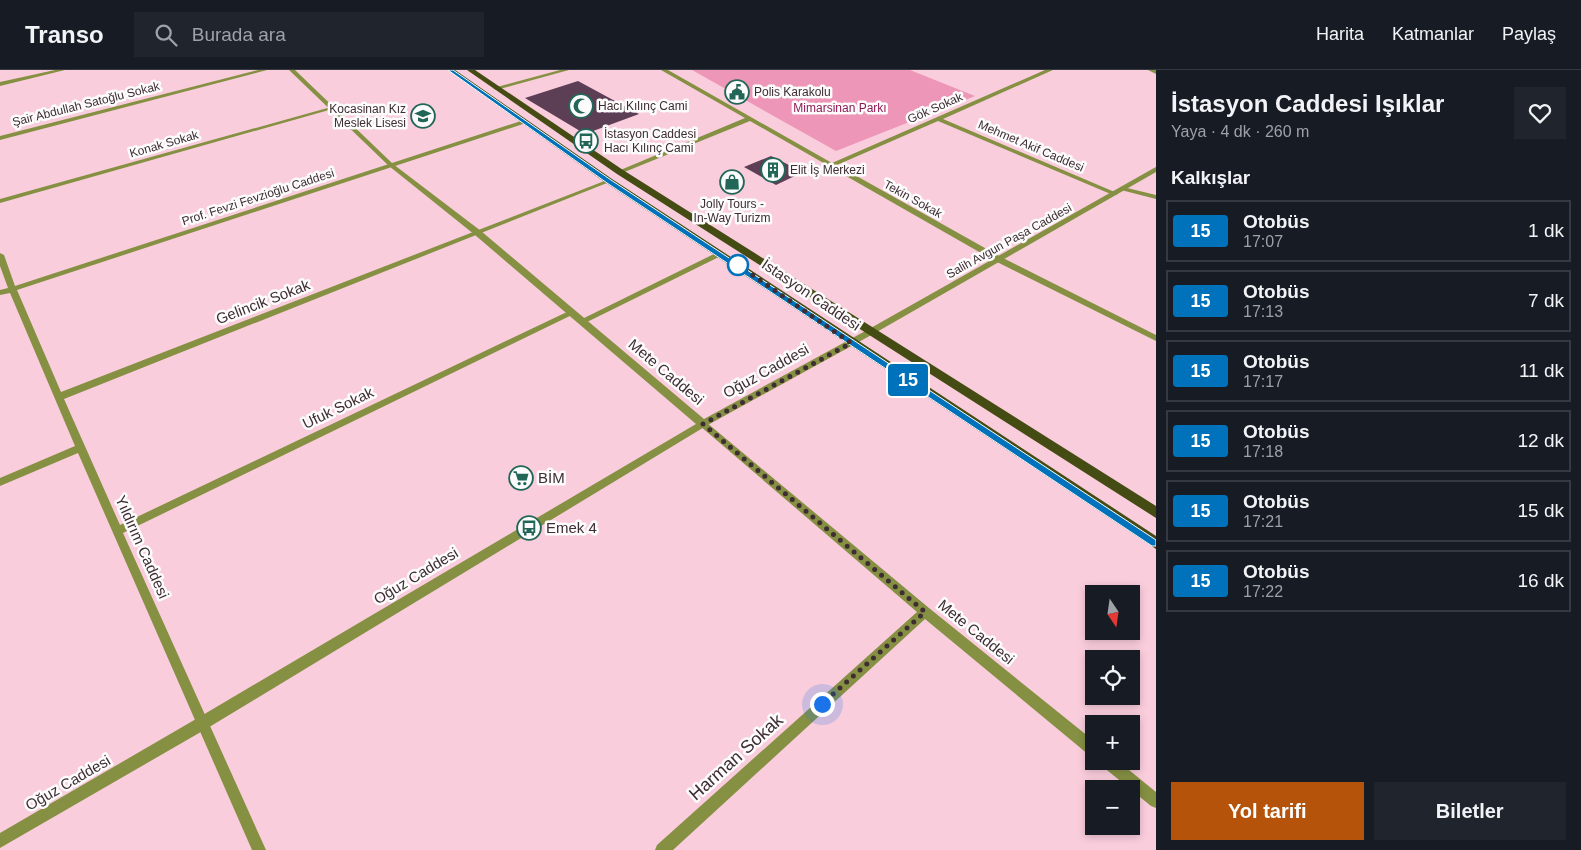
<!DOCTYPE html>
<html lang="tr">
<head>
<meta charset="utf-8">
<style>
	body { margin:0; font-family:Helvetica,sans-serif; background:#20242c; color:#f1f3f6; height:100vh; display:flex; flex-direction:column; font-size:19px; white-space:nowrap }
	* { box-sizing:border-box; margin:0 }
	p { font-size:16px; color:#9ea1a6 }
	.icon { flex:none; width:28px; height:28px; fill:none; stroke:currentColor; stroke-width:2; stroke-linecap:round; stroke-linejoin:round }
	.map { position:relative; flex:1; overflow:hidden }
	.drawer { display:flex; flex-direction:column; background:#171b24; width:425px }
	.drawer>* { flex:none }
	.badge { padding:0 10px; border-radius:4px; font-size:18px; line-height:32px }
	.needle { width:32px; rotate:167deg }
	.buttons { position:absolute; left:1085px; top:515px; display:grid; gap:10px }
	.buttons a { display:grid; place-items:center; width:55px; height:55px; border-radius:0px; background:#171b24; box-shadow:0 2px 8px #0003; font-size:25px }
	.you { position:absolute; width:25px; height:25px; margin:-12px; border:4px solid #fff; border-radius:50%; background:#1a73e8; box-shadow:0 0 0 8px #1a73e833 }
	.map>.badge { position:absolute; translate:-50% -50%; box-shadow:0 0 0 2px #fff }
	h2 { padding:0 15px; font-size:19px; line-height:45px }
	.round { display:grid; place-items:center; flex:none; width:52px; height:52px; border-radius:0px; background:#20242c }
	.overview { display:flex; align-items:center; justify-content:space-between; height:85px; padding:0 15px }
	h1 { font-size:24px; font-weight:800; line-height:38px }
	.cta { display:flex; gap:10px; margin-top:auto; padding:10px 15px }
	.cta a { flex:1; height:58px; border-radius:0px; background:#b45309; color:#fff; font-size:20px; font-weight:800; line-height:58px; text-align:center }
	.cta a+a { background:#20242c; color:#f1f3f6 }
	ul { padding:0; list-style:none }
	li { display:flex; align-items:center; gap:15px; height:62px; margin:0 10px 8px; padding:0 5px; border:2px solid #363941; border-radius:0px }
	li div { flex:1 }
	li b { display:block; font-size:19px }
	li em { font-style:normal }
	li .badge { min-width:55px; font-weight:700; text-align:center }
	header { display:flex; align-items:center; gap:30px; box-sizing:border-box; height:70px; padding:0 25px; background:#171b24; border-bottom:1px solid #363941 }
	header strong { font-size:24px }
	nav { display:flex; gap:28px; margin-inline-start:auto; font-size:18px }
	.search { width:350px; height:45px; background:#20242c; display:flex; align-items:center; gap:12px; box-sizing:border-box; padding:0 18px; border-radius:0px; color:#9ea1a6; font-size:19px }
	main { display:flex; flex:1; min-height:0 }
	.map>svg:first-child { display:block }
	.green { fill:#ed96b7 }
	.building { fill:#5c3e55 }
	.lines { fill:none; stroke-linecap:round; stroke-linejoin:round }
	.minor { fill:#869043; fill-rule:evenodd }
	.tertiary { fill:#869043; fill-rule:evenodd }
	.primary { fill:#444b13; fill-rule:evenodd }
	.line { fill:#0072bc; stroke:#fff }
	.walk { stroke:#3e2d33; stroke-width:5; stroke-dasharray:0 9 }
	.stop-dot { fill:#fff; stroke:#0072bc; stroke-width:2.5 }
	.labels { text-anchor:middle; stroke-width:5; stroke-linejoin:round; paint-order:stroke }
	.far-poi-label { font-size:12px; fill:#3e2d33; stroke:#fcfcfc; text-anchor:start }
	.far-street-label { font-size:12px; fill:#3e2d33; stroke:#fcfcfc }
	.far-park-label { font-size:12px; fill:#8f1c56; stroke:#fcfcfc }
	.street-label { font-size:15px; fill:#3e2d33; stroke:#fcfcfc }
	.poi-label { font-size:15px; fill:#3e2d33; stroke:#fcfcfc; text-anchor:start }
	.near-street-label { font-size:18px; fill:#3e2d33; stroke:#fcfcfc }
</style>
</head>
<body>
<header>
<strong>Transo</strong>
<div class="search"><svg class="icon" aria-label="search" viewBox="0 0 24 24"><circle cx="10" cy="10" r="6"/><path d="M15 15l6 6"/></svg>Burada ara</div>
<nav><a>Harita</a><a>Katmanlar</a><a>Paylaş</a></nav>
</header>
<main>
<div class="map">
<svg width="1156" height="780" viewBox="0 0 1156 780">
	<rect width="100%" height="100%" fill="#facddc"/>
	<polygon class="green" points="692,0 910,0 975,26 836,81"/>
	<g class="building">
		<polygon points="578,11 639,44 585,64 525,28"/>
		<polygon points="771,86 803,102 776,115 744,97"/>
	</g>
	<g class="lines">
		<g class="minor">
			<polygon points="55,0 65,0 0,16 0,12"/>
			<polygon points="258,0 267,0 0,70 0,66"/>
			<polygon points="560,0 569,0 496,20 493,18"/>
			<polygon points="661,0 668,0 832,93 1045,0 1053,0 943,49 1117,123 1117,125 1113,125 938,51 837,95 1001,187 1156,265 1156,271 995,191 832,98 828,97 827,95 750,51 622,103 618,103 618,101 745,48"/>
			<polygon points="1148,0 1156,0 1156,4"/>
			<polygon points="331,37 336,38 0,133 0,129"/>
			<polygon points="524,50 526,51 526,53 17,220 61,322 607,110 612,111 64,329 120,455 569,241 572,240 576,243 123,463 266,780 252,780 78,383 0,416 0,408 75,376 10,223 0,225 0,220 8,218 0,196 0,183 4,185 15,216"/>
			<polygon points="1123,117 1156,125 1156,129 1121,120 1120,119"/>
			<polygon points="718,182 721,182 725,184 585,253 582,254 578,251"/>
			<polygon points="703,351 706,352 929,538 1094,671 1094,687 1089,685 925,549 673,780 655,780 657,775 917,542 700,356 698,354 700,352"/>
			<polygon points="1100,691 1118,691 1156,722 1156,738 1151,736 1102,696"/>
		</g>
		<polygon class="tertiary" points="289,0 295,0 393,94 481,161 704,349 869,259 1154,98 1156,97 1156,102 875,263 706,356 206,659 0,778 0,763 196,649 696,354 475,165 389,96"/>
		<g class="primary">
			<polygon points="448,0 455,0 612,109 1156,466 1156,479 606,113"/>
			<polygon points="467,0 475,0 623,100 1156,436 1156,448 617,104"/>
		</g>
	</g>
	<polygon class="line" points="448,0 453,0 611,110 1156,470 1156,476 1152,476 607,113"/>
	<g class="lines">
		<polyline class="walk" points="738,195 851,273 703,354 925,542 822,634"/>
	</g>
	<defs>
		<g id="civic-ring" transform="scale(1.25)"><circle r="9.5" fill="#fcfcfc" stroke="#226657" stroke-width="1.5"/><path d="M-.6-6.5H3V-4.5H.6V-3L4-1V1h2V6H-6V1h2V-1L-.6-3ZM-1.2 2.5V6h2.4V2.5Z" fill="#226657"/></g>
		<g id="mosque-ring" transform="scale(1.25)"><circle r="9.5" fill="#fcfcfc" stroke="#226657" stroke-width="1.5"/><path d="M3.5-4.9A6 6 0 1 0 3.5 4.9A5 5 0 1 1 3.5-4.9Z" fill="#226657"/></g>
		<g id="school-ring" transform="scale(1.25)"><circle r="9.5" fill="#fcfcfc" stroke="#226657" stroke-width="1.5"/><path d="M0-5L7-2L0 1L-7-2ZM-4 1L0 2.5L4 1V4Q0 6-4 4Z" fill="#226657"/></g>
		<g id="bus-ring" transform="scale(1.25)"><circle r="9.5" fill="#fcfcfc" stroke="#226657" stroke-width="1.5"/><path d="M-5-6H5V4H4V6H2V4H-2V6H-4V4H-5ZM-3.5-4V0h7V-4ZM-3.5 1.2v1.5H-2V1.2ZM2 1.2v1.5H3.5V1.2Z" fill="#226657"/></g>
		<g id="building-ring" transform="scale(1.25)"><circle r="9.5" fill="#fcfcfc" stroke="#226657" stroke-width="1.5"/><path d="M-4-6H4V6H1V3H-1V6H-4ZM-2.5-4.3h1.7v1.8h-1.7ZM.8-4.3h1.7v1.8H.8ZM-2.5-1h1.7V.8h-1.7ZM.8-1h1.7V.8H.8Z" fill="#226657"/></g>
		<g id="shop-ring" transform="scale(1.25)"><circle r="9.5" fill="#fcfcfc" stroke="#226657" stroke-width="1.5"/><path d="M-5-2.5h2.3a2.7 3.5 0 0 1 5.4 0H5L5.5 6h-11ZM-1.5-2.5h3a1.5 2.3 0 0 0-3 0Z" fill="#226657"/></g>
		<g id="supermarket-ring" transform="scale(1.25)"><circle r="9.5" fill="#fcfcfc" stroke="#226657" stroke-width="1.5"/><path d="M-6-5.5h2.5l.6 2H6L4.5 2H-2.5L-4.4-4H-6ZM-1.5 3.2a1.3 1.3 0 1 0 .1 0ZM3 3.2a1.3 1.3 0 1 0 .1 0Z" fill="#226657"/></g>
	</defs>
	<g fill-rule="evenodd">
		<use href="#civic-ring" x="737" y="22"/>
		<use href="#mosque-ring" x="581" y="36"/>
		<use href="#school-ring" x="423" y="46"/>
		<use href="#bus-ring" x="586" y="71"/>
		<use href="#building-ring" x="773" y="100"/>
		<use href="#shop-ring" x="732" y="112"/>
		<use href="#supermarket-ring" x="521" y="408"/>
		<use href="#bus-ring" x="529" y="458"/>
	</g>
	<circle class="stop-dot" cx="738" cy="195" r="10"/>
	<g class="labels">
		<g class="far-poi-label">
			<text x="754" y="26">Polis Karakolu</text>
			<text x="598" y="40">Hacı Kılınç Cami</text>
			<text x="406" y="43" text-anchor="end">Kocasinan Kız<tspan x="406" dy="14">Meslek Lisesi</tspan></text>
			<text x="604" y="68">İstasyon Caddesi<tspan x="604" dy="14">Hacı Kılınç Cami</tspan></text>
			<text x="790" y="104">Elit İş Merkezi</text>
			<text x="732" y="138" text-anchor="middle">Jolly Tours -<tspan x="732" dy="14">In-Way Turizm</tspan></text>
		</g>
		<g class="far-street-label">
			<text transform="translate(86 34) rotate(-14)" y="4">Şair Abdullah Satoğlu Sokak</text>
			<text transform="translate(935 38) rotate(-24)" y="4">Gök Sokak</text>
			<text transform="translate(164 74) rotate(-16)" y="4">Konak Sokak</text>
			<text transform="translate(1031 76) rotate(23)" y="4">Mehmet Akif Caddesi</text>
			<text transform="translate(258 127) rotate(-18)" y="4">Prof. Fevzi Fevzioğlu Caddesi</text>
			<text transform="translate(913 129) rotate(29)" y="4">Tekin Sokak</text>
			<text transform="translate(1009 171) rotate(-29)" y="4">Salih Avgun Paşa Caddesi</text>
		</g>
		<g class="far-park-label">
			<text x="840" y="42">Mimarsinan Parkı</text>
		</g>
		<g class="street-label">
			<text transform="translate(811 225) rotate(34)" y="5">İstasyon Caddesi</text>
			<text transform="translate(263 232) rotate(-21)" y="5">Gelincik Sokak</text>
			<text transform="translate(766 301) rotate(-29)" y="5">Oğuz Caddesi</text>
			<text transform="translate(666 302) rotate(40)" y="5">Mete Caddesi</text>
			<text transform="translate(338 338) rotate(-26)" y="5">Ufuk Sokak</text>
			<text transform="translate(142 477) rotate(66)" y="5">Yıldırım Caddesi</text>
			<text transform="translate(416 506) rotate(-31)" y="5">Oğuz Caddesi</text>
			<text transform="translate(976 562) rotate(39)" y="5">Mete Caddesi</text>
			<text transform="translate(68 713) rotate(-30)" y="5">Oğuz Caddesi</text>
		</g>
		<g class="poi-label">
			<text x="538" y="413">BİM</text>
			<text x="546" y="463">Emek 4</text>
		</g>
		<g class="near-street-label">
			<text transform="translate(736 687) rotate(-42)" y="6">Harman Sokak</text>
		</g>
	</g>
</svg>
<div class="buttons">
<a><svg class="needle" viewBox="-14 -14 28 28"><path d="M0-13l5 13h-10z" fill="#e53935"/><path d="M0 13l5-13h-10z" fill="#9ea1a6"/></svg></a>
<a><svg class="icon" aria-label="locate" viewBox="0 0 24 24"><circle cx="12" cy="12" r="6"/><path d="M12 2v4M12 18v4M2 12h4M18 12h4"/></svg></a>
<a>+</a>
<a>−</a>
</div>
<div class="you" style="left:822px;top:634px"></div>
<b class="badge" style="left:908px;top:310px;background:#0072bc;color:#fff">15</b>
</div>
<section class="drawer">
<div class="overview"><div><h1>İstasyon Caddesi Işıklar</h1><p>Yaya · 4 dk · 260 m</p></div><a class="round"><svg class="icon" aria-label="heart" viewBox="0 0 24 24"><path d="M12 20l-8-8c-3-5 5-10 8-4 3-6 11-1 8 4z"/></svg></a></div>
<h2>Kalkışlar</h2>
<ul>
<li><span class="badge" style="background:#0072bc;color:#fff">15</span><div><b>Otobüs</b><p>17:07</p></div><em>1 dk</em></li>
<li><span class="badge" style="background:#0072bc;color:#fff">15</span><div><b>Otobüs</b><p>17:13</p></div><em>7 dk</em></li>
<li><span class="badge" style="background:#0072bc;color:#fff">15</span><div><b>Otobüs</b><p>17:17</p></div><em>11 dk</em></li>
<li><span class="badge" style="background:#0072bc;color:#fff">15</span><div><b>Otobüs</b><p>17:18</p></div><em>12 dk</em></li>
<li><span class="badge" style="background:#0072bc;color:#fff">15</span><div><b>Otobüs</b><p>17:21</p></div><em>15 dk</em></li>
<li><span class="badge" style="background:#0072bc;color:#fff">15</span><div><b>Otobüs</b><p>17:22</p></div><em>16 dk</em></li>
</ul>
<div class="cta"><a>Yol tarifi</a><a>Biletler</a></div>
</section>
</main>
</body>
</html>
